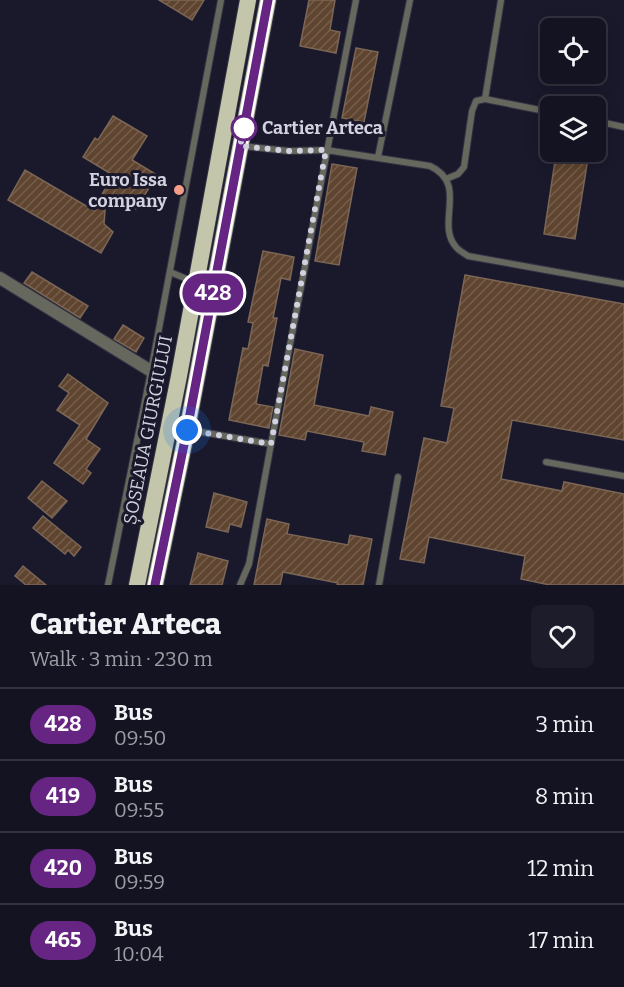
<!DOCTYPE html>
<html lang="en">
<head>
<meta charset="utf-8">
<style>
	body { margin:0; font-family:Bitter,serif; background:#1d1c2a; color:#f1f3f6; height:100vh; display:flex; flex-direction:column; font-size:22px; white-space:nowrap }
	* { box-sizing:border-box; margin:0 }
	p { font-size:20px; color:#9d9ea5 }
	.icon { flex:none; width:33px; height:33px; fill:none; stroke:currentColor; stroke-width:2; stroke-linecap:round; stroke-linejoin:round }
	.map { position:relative; height:585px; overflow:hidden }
	.panel { display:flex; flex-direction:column; background:#141321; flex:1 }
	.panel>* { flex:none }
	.badge { padding:0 12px; border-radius:20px; font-size:21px; line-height:39px }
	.tools { position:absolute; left:540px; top:18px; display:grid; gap:12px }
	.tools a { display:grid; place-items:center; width:66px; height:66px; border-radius:9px; background:#141321; box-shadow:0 3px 15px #0003,0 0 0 2px #33323f; font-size:30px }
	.you { position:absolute; width:30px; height:30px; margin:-15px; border:4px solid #fff; border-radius:50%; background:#1a73e8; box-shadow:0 0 0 9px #1a73e833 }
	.map>.badge { position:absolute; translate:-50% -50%; box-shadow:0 0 0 3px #fff }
	.round { display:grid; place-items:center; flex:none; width:63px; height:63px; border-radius:9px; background:#1d1c2a }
	.head { display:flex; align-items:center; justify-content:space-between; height:102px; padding:0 30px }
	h1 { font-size:28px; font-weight:800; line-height:45px }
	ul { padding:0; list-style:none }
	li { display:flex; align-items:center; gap:18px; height:72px; padding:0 30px; border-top:2px solid #33323f }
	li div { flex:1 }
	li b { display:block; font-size:22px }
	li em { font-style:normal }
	li .badge { min-width:66px; font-weight:700; text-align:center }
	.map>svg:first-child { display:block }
	.building { fill:url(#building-hatch); stroke:#7c6655; stroke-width:1.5 }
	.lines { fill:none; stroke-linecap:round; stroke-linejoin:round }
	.service-casing { stroke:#343345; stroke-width:8 }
	.minor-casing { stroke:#343345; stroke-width:14 }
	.trunk-casing { stroke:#343345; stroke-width:18 }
	.service { stroke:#67685d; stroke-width:6 }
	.minor { stroke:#67685d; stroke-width:12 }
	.trunk { stroke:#c4c6ac; stroke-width:16 }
	.line-casing { stroke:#fff; stroke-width:14 }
	.line { stroke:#662483; stroke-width:9 }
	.walk { stroke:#d1d1df; stroke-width:6; stroke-dasharray:0 10.8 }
	.stop-dot { fill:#fff; stroke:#662483; stroke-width:3 }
	.poi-dot { fill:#f49e87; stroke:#1a192c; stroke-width:2 }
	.labels { text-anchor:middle; stroke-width:6; stroke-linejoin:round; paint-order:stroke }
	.stop-label { font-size:18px; font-weight:bold; fill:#d1d1df; stroke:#1a192c; text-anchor:start }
	.poi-label { font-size:18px; font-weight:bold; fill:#d1d1df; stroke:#1a192c; text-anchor:end }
	.street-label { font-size:18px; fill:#d1d1df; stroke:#1a192c }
</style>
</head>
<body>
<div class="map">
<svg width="624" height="585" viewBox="0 0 624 585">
	<defs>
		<pattern id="building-hatch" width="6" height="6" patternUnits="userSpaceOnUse" patternTransform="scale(1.5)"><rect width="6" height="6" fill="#5f442f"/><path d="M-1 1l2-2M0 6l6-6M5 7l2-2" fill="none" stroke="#755e4d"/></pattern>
	</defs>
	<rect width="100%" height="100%" fill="#1a192c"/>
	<g class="building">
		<polygon points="159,0 204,0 192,20"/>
		<polygon points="309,0 335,0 330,30 340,32 336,53 300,46"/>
		<polygon points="356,48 378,52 364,122 342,118"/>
		<polygon points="113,116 147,136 132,160 157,175 136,209 127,204 124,209 106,198 104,224 113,232 101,253 8,200 25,170 93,210 113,175 83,157 95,138 98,140"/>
		<polygon points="562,152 589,152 575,239 544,234 555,161 561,162"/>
		<polygon points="332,164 357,168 339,265 315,261"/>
		<polygon points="263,251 294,257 290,280 281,278 273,318 277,318 268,366 263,365 256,404 273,407 269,428 229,420 243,348 248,349 253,323 248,322"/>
		<polygon points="32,272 88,306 80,318 24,283"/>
		<polygon points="465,275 624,304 624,440 512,420 501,479 562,491 564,482 624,494 624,585 550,585 521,579 525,556 429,537 424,563 400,559 424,438 447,443 454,408 441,406"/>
		<polygon points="123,325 144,338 136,352 114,339"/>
		<polygon points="295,349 323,355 314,405 369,416 371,407 393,412 385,455 362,451 364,442 307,431 305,440 279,435"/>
		<polygon points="68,374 108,403 86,439 100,449 86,469 91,473 83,484 54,463 80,425 57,410 69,393 59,386"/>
		<polygon points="42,481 67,501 52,518 28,498"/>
		<polygon points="214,493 247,502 241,527 230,524 228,532 206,527"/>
		<polygon points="43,516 81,547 74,556 68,550 65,554 33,528"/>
		<polygon points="267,519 289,524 287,534 348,545 350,535 372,539 363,585 337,585 338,583 283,572 280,585 254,585"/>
		<polygon points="198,553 228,561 222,585 190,585"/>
		<polygon points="23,566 46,585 26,585 15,576"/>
	</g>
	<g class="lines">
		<g class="service-casing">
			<g id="service">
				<polyline points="485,99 501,0"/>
				<polyline points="596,121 624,127"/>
				<path d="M242,146L289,151L326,150L430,166C469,184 435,223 456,247C459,251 464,253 468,256L624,284"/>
				<polyline points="378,157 410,0"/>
				<polyline points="446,179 458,174 464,167 472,111 476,101 485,99 550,112"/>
				<polyline points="170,272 194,282"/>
				<polyline points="190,430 271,444 249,564 240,585"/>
				<polyline points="271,444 356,0"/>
				<polyline points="546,462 624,476"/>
				<polyline points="108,585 151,371 221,0"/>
				<polyline points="379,585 398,477"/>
			</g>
		</g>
		<g class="minor-casing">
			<polyline id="minor" points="0,278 151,371"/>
		</g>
		<g class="trunk-casing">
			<g id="trunk">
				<polyline points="137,585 179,376 248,0"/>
				<polyline points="155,585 187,430 268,0"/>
			</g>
		</g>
		<use href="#service" class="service"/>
		<use href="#minor" class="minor"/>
		<use href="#trunk" class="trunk"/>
	</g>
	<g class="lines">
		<g class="line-casing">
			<polyline id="line" points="155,585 187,430 268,0"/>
		</g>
		<use href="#line" class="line"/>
		<polyline class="walk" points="187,430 271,444 326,150 289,151 240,146 244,128"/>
	</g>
	<circle class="stop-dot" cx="244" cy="128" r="12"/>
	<circle class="poi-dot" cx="179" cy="190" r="6"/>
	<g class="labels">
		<g class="stop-label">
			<text x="262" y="134">Cartier Arteca</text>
		</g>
		<g class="poi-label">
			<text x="167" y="186">Euro Issa<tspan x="167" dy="21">company</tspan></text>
		</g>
		<g class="street-label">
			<text transform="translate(148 430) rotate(-79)" y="6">ȘOSEAUA GIURGIULUI</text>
		</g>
	</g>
</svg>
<div class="tools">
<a><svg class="icon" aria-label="locate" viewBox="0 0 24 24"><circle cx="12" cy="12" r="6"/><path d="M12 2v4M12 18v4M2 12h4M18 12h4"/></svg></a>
<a><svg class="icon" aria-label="layers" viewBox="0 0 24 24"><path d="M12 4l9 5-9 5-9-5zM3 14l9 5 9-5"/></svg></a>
</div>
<div class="you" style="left:187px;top:430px"></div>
<b class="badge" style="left:213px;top:293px;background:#662483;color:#fff">428</b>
</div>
<section class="panel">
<div class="head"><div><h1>Cartier Arteca</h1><p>Walk · 3 min · 230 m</p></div><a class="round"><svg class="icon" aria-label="heart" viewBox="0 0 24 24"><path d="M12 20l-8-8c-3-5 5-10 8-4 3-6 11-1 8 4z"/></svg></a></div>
<ul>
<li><span class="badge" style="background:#662483;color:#fff">428</span><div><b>Bus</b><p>09:50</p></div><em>3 min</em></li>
<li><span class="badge" style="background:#662483;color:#fff">419</span><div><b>Bus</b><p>09:55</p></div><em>8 min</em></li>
<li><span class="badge" style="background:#662483;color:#fff">420</span><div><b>Bus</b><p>09:59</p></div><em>12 min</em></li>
<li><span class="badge" style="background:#662483;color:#fff">465</span><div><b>Bus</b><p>10:04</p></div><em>17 min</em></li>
</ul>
</section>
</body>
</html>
